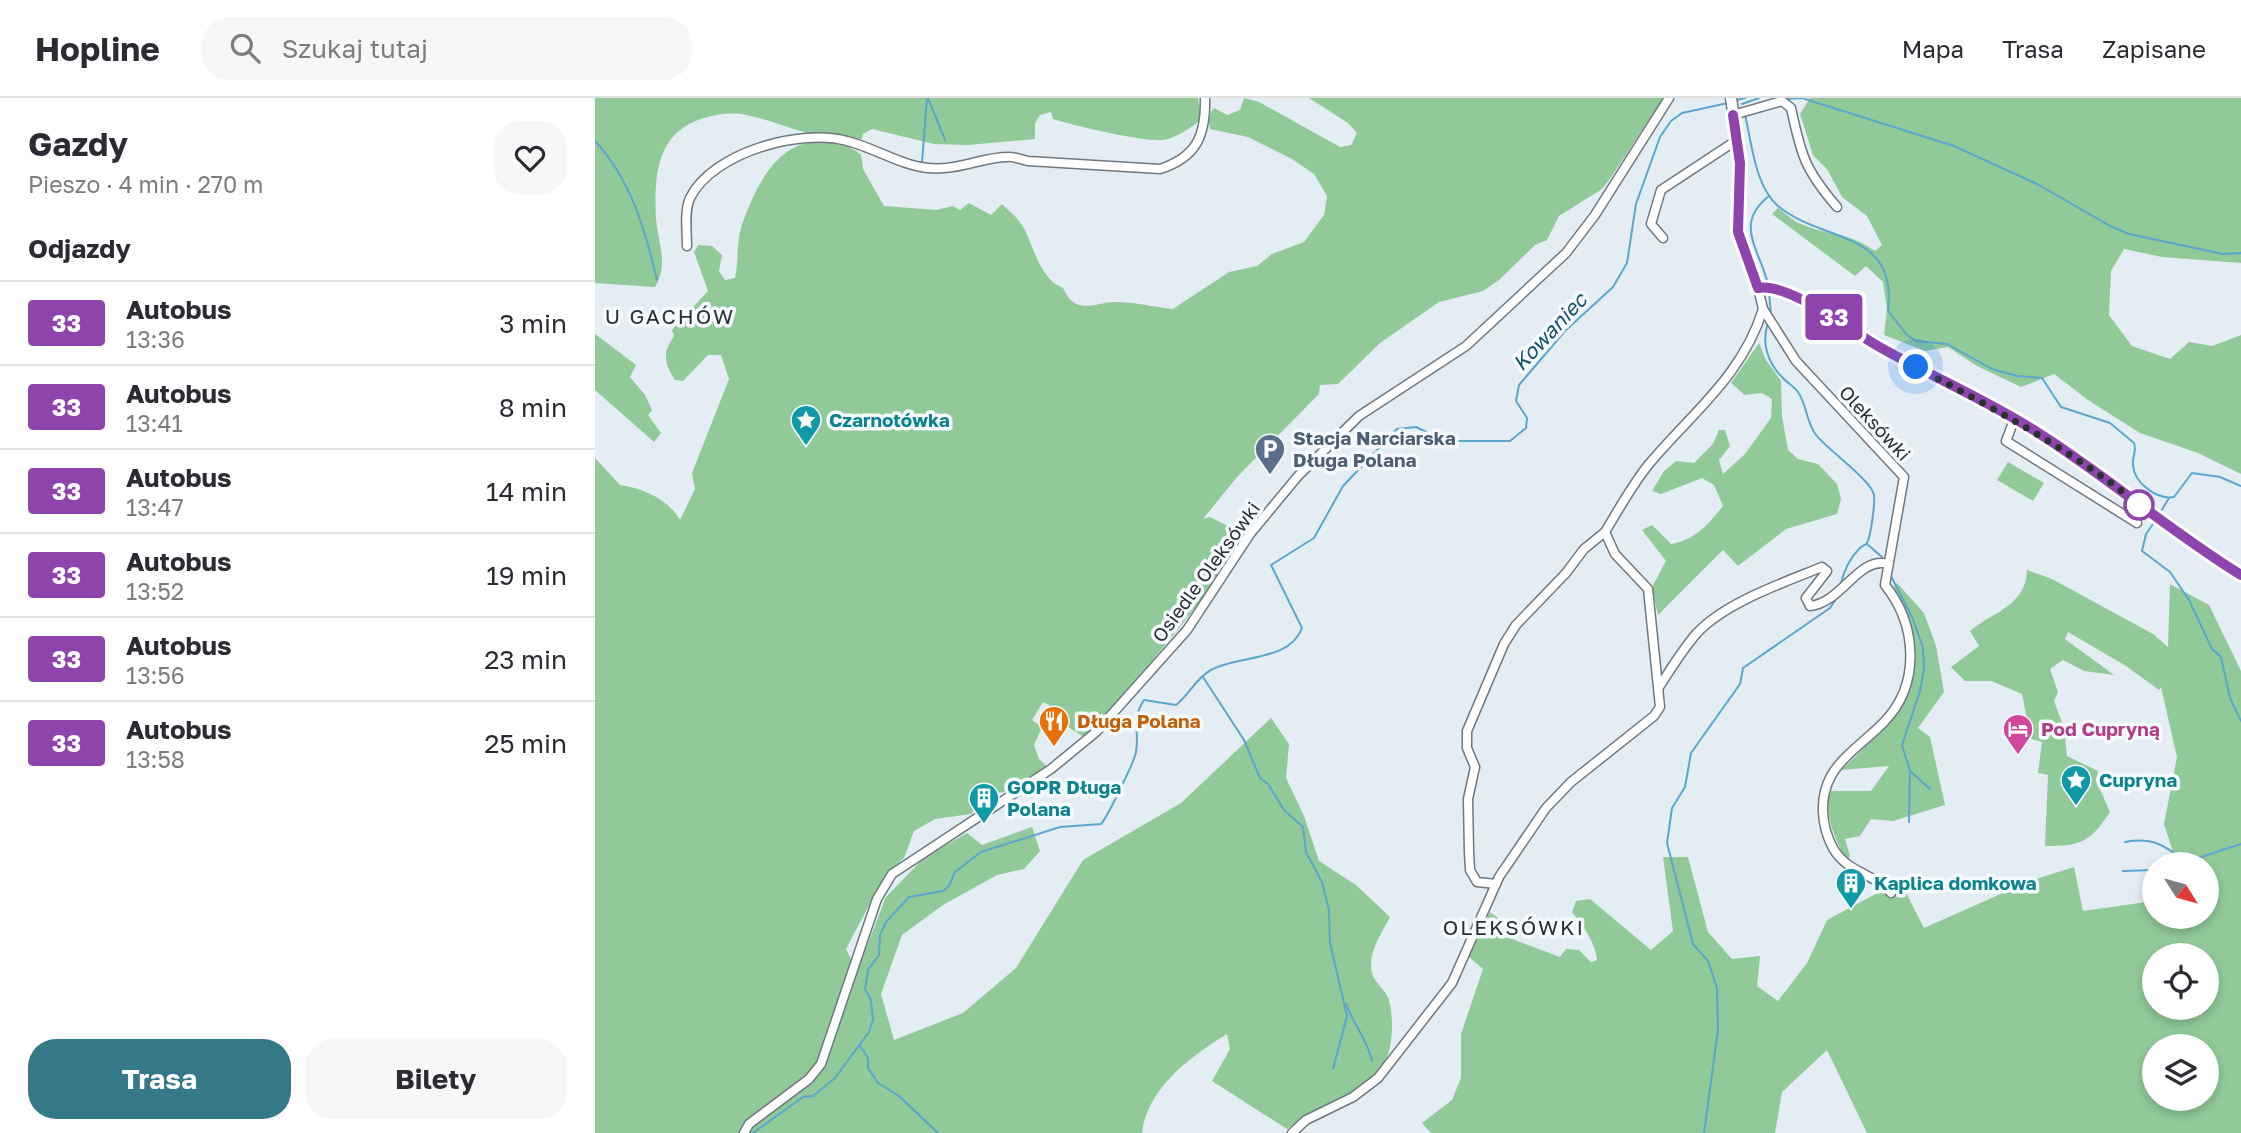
<!DOCTYPE html>
<html lang="pl">
<head>
<meta charset="utf-8">
<style>
	body { margin:0; font-family:"Golos Text",sans-serif; background:#f7f7f7; color:#2b2b33; height:100vh; display:flex; flex-direction:column; font-size:26px; white-space:nowrap }
	* { box-sizing:border-box; margin:0 }
	p { font-size:23px; color:#7c7c81 }
	.icon { flex:none; width:38px; height:38px; fill:none; stroke:currentColor; stroke-width:2; stroke-linecap:round; stroke-linejoin:round }
	.map { position:relative; flex:1; overflow:hidden }
	.side { display:flex; flex-direction:column; background:#fff; width:595px }
	.side>* { flex:none }
	.badge { padding:0 14px; border-radius:5px; font-size:24px; line-height:46px }
	.needle { width:46px; rotate:127deg }
	.buttons { position:absolute; left:1547px; top:754px; display:grid; gap:14px }
	.buttons a { display:grid; place-items:center; width:77px; height:77px; border-radius:50%; background:#fff; box-shadow:0 4px 10px #0003; font-size:35px }
	.you { position:absolute; width:35px; height:35px; margin:-18px; border:5px solid #fff; border-radius:50%; background:#1a73e8; box-shadow:0 0 0 10px #1a73e833 }
	.map>.badge { position:absolute; translate:-50% -50%; box-shadow:0 0 0 4px #fff }
	h2 { padding:0 28px; font-size:26px; line-height:63px }
	.round { display:grid; place-items:center; flex:none; width:74px; height:74px; border-radius:28px; background:#f7f7f7 }
	.headline { display:flex; align-items:center; justify-content:space-between; height:119px; padding:0 28px }
	h1 { font-size:33px; font-weight:700; line-height:52px }
	.button { display:flex; gap:14px; margin-top:auto; padding:14px 28px }
	.button a { flex:1; height:80px; border-radius:28px; background:#357989; color:#fff; font-size:28px; font-weight:700; line-height:80px; text-align:center }
	.button a+a { background:#f7f7f7; color:#2b2b33 }
	ul { padding:0; list-style:none }
	li { display:flex; align-items:center; gap:21px; height:84px; padding:0 28px; border-top:2px solid #e1e1e2 }
	li div { flex:1 }
	li b { display:block; font-size:26px }
	li em { font-style:normal }
	li .badge { min-width:77px; font-weight:700; text-align:center }
	header { display:flex; align-items:center; gap:42px; box-sizing:border-box; height:98px; padding:0 35px; background:#fff; border-bottom:2px solid #e1e1e2 }
	header strong { font-size:33px }
	nav { display:flex; gap:38px; margin-inline-start:auto; font-size:24px }
	.search { width:490px; height:63px; background:#f7f7f7; display:flex; align-items:center; gap:18px; box-sizing:border-box; padding:0 24px; border-radius:28px; color:#7c7c81; font-size:26px }
	main { display:flex; flex:1; min-height:0 }
	.map>svg:first-child { display:block }
	.green { fill:#91c999; fill-rule:evenodd }
	.lines { fill:none; stroke-linecap:round; stroke-linejoin:round }
	.stream { stroke:#5ca6cd; stroke-width:2 }
	.minor-casing { stroke:#70787f; stroke-width:11 }
	.tertiary-casing { stroke:#70787f; stroke-width:13 }
	.minor { stroke:#fff; stroke-width:8 }
	.tertiary { stroke:#fff; stroke-width:10 }
	.line-casing { stroke:#fff; stroke-width:16 }
	.line { stroke:#8e44ad; stroke-width:10 }
	.walk { stroke:#2d3033; stroke-width:7; stroke-dasharray:0 12.6 }
	.stop-dot { fill:#fff; stroke:#8e44ad; stroke-width:3.5 }
	.labels { text-anchor:middle; stroke-width:7; stroke-linejoin:round; paint-order:stroke }
	.culture-label { font-size:19px; font-weight:bold; fill:#0d838f; stroke:#f4fafe; text-anchor:start }
	.street-label { font-size:19px; fill:#2d3033; stroke:#f4fafe }
	.service-label { font-size:19px; font-weight:bold; fill:#4e5e75; stroke:#f4fafe; text-anchor:start }
	.food-label { font-size:19px; font-weight:bold; fill:#c56008; stroke:#f4fafe; text-anchor:start }
	.hotel-label { font-size:19px; font-weight:bold; fill:#b23c85; stroke:#f4fafe; text-anchor:start }
	.neighbourhood-label { font-size:21px; letter-spacing:2px; fill:#2d3033; stroke:#f4fafe }
	.water-label { font-size:21px; font-style:italic; fill:#16516c; stroke:#f4fafe }
</style>
</head>
<body>
<header>
<strong>Hopline</strong>
<div class="search"><svg class="icon" aria-label="search" viewBox="0 0 24 24"><circle cx="10" cy="10" r="6"/><path d="M15 15l6 6"/></svg>Szukaj tutaj</div>
<nav><a>Mapa</a><a>Trasa</a><a>Zapisane</a></nav>
</header>
<main>
<section class="side">
<div class="headline"><div><h1>Gazdy</h1><p>Pieszo · 4 min · 270 m</p></div><a class="round"><svg class="icon" aria-label="heart" viewBox="0 0 24 24"><path d="M12 20l-8-8c-3-5 5-10 8-4 3-6 11-1 8 4z"/></svg></a></div>
<h2>Odjazdy</h2>
<ul>
<li><span class="badge" style="background:#8e44ad;color:#fff">33</span><div><b>Autobus</b><p>13:36</p></div><em>3 min</em></li>
<li><span class="badge" style="background:#8e44ad;color:#fff">33</span><div><b>Autobus</b><p>13:41</p></div><em>8 min</em></li>
<li><span class="badge" style="background:#8e44ad;color:#fff">33</span><div><b>Autobus</b><p>13:47</p></div><em>14 min</em></li>
<li><span class="badge" style="background:#8e44ad;color:#fff">33</span><div><b>Autobus</b><p>13:52</p></div><em>19 min</em></li>
<li><span class="badge" style="background:#8e44ad;color:#fff">33</span><div><b>Autobus</b><p>13:56</p></div><em>23 min</em></li>
<li><span class="badge" style="background:#8e44ad;color:#fff">33</span><div><b>Autobus</b><p>13:58</p></div><em>25 min</em></li>
</ul>
<div class="button"><a>Trasa</a><a>Bilety</a></div>
</section>
<div class="map">
<svg width="1646" height="1035" viewBox="0 0 1646 1035">
	<rect width="100%" height="100%" fill="#e4edf4"/>
	<g class="green">
		<path d="M0,0H603L606,22C595,30 580,41 567,42C550,44 476,27 458,21L456,14L445,17L440,25V41L373,47L339,46L277,31L268,36L267,41C251,40 234,39 219,36C196,32 174,21 151,17C138,14 122,16 109,20C61,34 59,78 61,121C63,145 74,166 60,189L0,185Z"/>
		<path d="M649,0L664,4L745,49L756,47L762,35L753,25L714,0H1068L1017,78L1007,91L964,118L952,142L940,147L904,182L888,193L844,204L785,245L743,286L725,287L724,296L642,379L608,421L615,419L652,438C602,512 550,573 489,639L460,621V610L448,604L437,622L447,629L439,647L444,661L453,669L414,694L395,695L376,716L340,721L319,733L309,760L290,777L251,851L262,873L291,799L329,760L372,735L387,747L437,729L445,753L429,771L402,777L348,807L307,837L286,896L299,942L368,915L421,870L488,762L586,705L676,620L694,646L691,680L709,718L724,763L761,787L795,819C787,835 772,855 777,875C779,885 791,892 794,902C800,927 798,960 780,979C760,998 718,1012 692,1031L617,983L635,951L632,936C596,958 552,990 547,1035H0V360L25,387C48,390 74,402 85,422L100,391L97,375L134,281L126,257H113L88,283L80,282C69,264 67,256 79,238L77,232L113,193L99,154L103,147L117,148L127,157L124,173L130,182L140,180C144,163 141,144 147,127C159,92 182,41 227,44C243,45 255,47 266,57L268,71L289,108L341,112L358,108L365,112L374,105L396,117L407,106C414,113 422,119 427,127C439,147 444,181 468,190C481,219 499,204 521,204C540,204 559,209 578,211L634,174L662,168L677,156L709,144L729,117L732,98L719,76L697,61L653,39L615,31L613,18L619,10L632,17L645,12Z"/>
		<path d="M1215,0H1646V165L1567,159L1529,151L1516,173L1514,217L1537,248L1575,261L1594,244L1617,248L1646,237V376L1603,355L1545,335L1493,302L1459,276L1426,289L1382,268L1353,249L1330,253L1289,237L1292,211L1288,184L1271,168L1260,178L1177,116L1183,110C1190,115 1198,123 1206,126C1233,138 1251,133 1280,153L1287,147L1272,118L1247,99L1232,71L1218,57L1205,16Z"/>
		<polygon points="0,236 41,267 35,279 50,297 57,312 53,317 66,335 59,344 0,292"/>
		<path d="M1164,245L1171,262L1186,283L1187,318L1193,352L1203,361L1223,366L1242,386L1246,401L1242,416L1191,431L1143,468L1128,452L1063,517L1057,489L1071,463L1047,432L1057,427L1076,446C1100,442 1114,426 1128,408L1119,387L1107,380L1066,396L1057,393L1069,373L1081,363L1099,365L1118,346L1124,332H1130L1135,348L1124,362L1128,376L1150,356L1176,320L1177,301L1167,295L1150,297L1136,285Z"/>
		<polygon points="1413,364 1449,385 1438,403 1402,382"/>
		<path d="M1432,472L1457,481L1558,536L1573,549L1575,486L1614,507L1646,573V1035H1272L1232,952L1187,994L1180,1035H836L827,1025L857,1002L866,980V936L888,871L874,859L895,814L904,821L906,837L965,859L971,851L984,852L996,864L1002,862C1000,844 989,829 977,814L981,803L995,801L1056,852L1078,833L1068,759H1093L1113,834L1137,861L1165,858L1162,888L1183,903L1212,865L1232,822L1305,783L1329,830L1435,783L1479,769L1488,813L1559,803V819H1612V766H1582L1569,726L1582,659L1566,589L1564,592L1531,568L1473,534L1470,541L1519,577L1489,573L1468,562L1455,571L1463,594L1459,603L1469,630L1472,658L1503,673L1501,682L1515,714C1495,744 1487,748 1450,748L1453,677L1443,675L1447,644L1436,641L1427,596L1396,583H1370L1356,569L1384,548L1375,533C1399,513 1431,508 1432,472ZM1559,858H1612V910H1559ZM1559,948H1612V1001H1559Z"/>
		<path d="M1302,485L1329,515L1341,548L1349,594L1323,630L1335,639L1350,707L1298,723L1276,721L1265,738L1250,741L1255,758L1251,763C1240,739 1229,720 1235,693H1276L1294,668L1246,672C1280,641 1318,604 1319,554C1319,540 1301,507 1296,492Z"/>
	</g>
	<g class="lines">
		<g class="stream">
			<polyline points="333,0 350,42"/>
			<polyline points="1191,1 1207,0 1359,48 1444,87 1515,128 1534,136 1628,156 1646,155"/>
			<polyline points="1142,2 1150,0"/>
			<polyline points="1147,6 1164,0"/>
			<path d="M1150,17C1157,46 1160,88 1183,108C1227,145 1303,131 1293,213L1312,237L1321,243L1352,246L1397,271L1422,278L1447,280L1466,309L1515,325L1539,345C1542,353 1537,359 1538,367C1539,385 1562,402 1579,399L1597,375L1625,379L1646,388"/>
			<path d="M0,43C36,82 50,131 62,182"/>
			<polyline points="327,65 332,0"/>
			<path d="M1173,186C1165,152 1138,126 1174,98"/>
			<polyline points="1174,195 1176,217"/>
			<path d="M1173,225C1166,245 1173,265 1187,279C1192,285 1199,288 1203,294C1212,307 1211,324 1221,337C1233,352 1277,383 1279,397C1280,405 1276,438 1272,445C1270,448 1266,448 1264,451C1254,461 1248,475 1245,489"/>
			<polyline points="1565,415 1574,400"/>
			<polyline points="1558,426 1551,436 1547,453 1575,474 1594,502 1617,551 1626,559 1635,600 1646,623"/>
			<polyline points="1272,446 1287,459"/>
			<polyline points="1296,478 1318,521 1328,550 1329,571 1325,593 1307,647 1315,673 1314,724"/>
			<polyline points="608,579 649,642 665,680 673,686 689,712 708,729 711,754 727,784 734,812 735,845 752,918 738,971"/>
			<polyline points="1315,673 1335,691"/>
			<path d="M1530,744C1557,739 1570,747 1591,764"/>
			<polyline points="1585,766 1646,746"/>
			<polyline points="1528,773 1559,772"/>
			<path d="M751,905C758,927 772,940 777,963"/>
			<polyline points="265,948 273,960 273,970 283,985 304,998 343,1035"/>
			<path d="M158,1035L208,999L218,998L240,980L274,934L278,922L276,902L270,891L273,872L284,857L285,837L291,824L314,799L348,793L354,788L360,774L386,754L465,729L506,726C512,720 540,662 541,654C545,630 535,624 549,602L581,607C594,597 601,580 616,572C642,557 695,564 707,530L676,467L719,440L748,388L802,331L821,329L835,336L862,343H915L931,330L932,320L921,303L924,287L970,233L1018,189L1032,165L1041,106L1065,39L1076,23L1087,15L1133,5"/>
			<polyline points="1109,1035 1123,932 1122,890 1113,863 1098,846 1072,745 1077,710 1090,689 1096,655 1145,586 1148,570 1235,510 1243,498"/>
		</g>
		<g class="minor-casing">
			<g id="minor">
				<path d="M1138,17L1187,3L1196,10C1206,57 1210,72 1242,109"/>
				<polyline points="1068,140 1056,126 1066,92 1142,42"/>
				<path d="M92,148C92,134 89,113 95,100C118,54 206,30 252,43C280,50 305,67 333,70C362,73 388,59 412,59C419,58 427,62 433,63L565,71C602,59 611,37 610,0"/>
				<polyline points="1419,322 1411,343 1542,425"/>
				<path d="M1064,589C1076,571 1087,552 1102,535C1131,504 1188,485 1227,469L1232,473L1211,500L1215,508C1247,505 1263,458 1293,466"/>
				<polyline points="901,786 882,784 875,772 874,754 873,701 880,669 872,650 872,633 909,546 921,527 971,475 989,451 1010,434"/>
				<path d="M1296,795C1279,775 1252,775 1238,750C1226,728 1224,700 1236,678C1247,658 1273,641 1289,624C1326,586 1322,527 1290,487L1309,379L1201,263L1168,211L1163,190C1192,184 1255,232 1281,247C1335,278 1393,302 1445,336C1514,380 1577,432 1646,477"/>
				<polyline points="149,1035 154,1026 214,981 226,966 282,801 297,776 456,671 501,634 592,532 655,436 703,378 764,318 871,248 971,155 1000,117 1074,0"/>
				<path d="M697,1035L711,1022L758,999L783,980L857,885L904,779L951,710L976,684L1059,618L1065,609L1053,491L1020,456L1010,434C1024,411 1037,387 1054,366C1097,315 1148,277 1168,211"/>
			</g>
		</g>
		<g class="tertiary-casing">
			<polyline id="tertiary" points="1136,0 1144,53 1143,134 1163,190"/>
		</g>
		<use href="#minor" class="minor"/>
		<use href="#tertiary" class="tertiary"/>
	</g>
	<g class="lines">
		<g class="line-casing">
			<path id="line" d="M1138,17L1145,65L1143,134L1163,190C1193,184 1255,232 1281,247C1335,278 1393,302 1445,336C1514,380 1576,434 1646,477"/>
		</g>
		<use href="#line" class="line"/>
		<path class="walk" d="M1321,269C1400,311 1477,352 1547,409L1544,407"/>
	</g>
	<defs>
		<g id="sight-pin" transform="scale(1.575)"><path d="M0 17L-7.5 6A9.5 9.5 0 1 1 7.5 6Z" fill="#0f9aa8" stroke="#f4fafe"/><path d="M0-6L1.8-2.2L6-1.7L2.9 1.2L3.7 5.4L0 3.3L-3.7 5.4L-2.9 1.2L-6-1.7L-1.8-2.2Z" fill="#fff"/></g>
		<g id="parking-pin" transform="scale(1.575)"><path d="M0 17L-7.5 6A9.5 9.5 0 1 1 7.5 6Z" fill="#5c6f8a" stroke="#f4fafe"/><path d="M-3.5-5.5H1a3.5 3.5 0 0 1 0 7H-1V5.5H-3.5ZM-1-3.4V-.6H.8a1.4 1.4 0 0 0 0-2.8Z" fill="#fff"/></g>
		<g id="restaurant-pin" transform="scale(1.575)"><path d="M0 17L-7.5 6A9.5 9.5 0 1 1 7.5 6Z" fill="#e8710a" stroke="#f4fafe"/><path d="M-5-6h1v4h1v-4h1v4h1v-4h1v5L-1.5 .5V6h-2V.5L-5-1ZM5-6V6H3V1.5H1.5Q1.5-4 5-6Z" fill="#fff"/></g>
		<g id="hotel-pin" transform="scale(1.575)"><path d="M0 17L-7.5 6A9.5 9.5 0 1 1 7.5 6Z" fill="#d1479c" stroke="#f4fafe"/><path d="M-6-4.5h1.5V1H6V5H4.5V3h-9V5H-6ZM-4 0a1.8 1.8 0 1 1 3.6 0ZM.5 0V-2.5h3Q6-2.5 6 0Z" fill="#fff"/></g>
		<g id="building-pin" transform="scale(1.575)"><path d="M0 17L-7.5 6A9.5 9.5 0 1 1 7.5 6Z" fill="#0f9aa8" stroke="#f4fafe"/><path d="M-4-6H4V6H1V3H-1V6H-4ZM-2.5-4.3h1.7v1.8h-1.7ZM.8-4.3h1.7v1.8H.8ZM-2.5-1h1.7V.8h-1.7ZM.8-1h1.7V.8H.8Z" fill="#fff"/></g>
	</defs>
	<g fill-rule="evenodd">
		<use href="#sight-pin" x="211" y="322"/>
		<use href="#parking-pin" x="675" y="351"/>
		<use href="#restaurant-pin" x="459" y="623"/>
		<use href="#hotel-pin" x="1423" y="631"/>
		<use href="#sight-pin" x="1481" y="682"/>
		<use href="#building-pin" x="389" y="700"/>
		<use href="#building-pin" x="1256" y="785"/>
	</g>
	<circle class="stop-dot" cx="1544" cy="407" r="14"/>
	<g class="labels">
		<g class="culture-label">
			<text x="234" y="329">Czarnotówka</text>
			<text x="1504" y="689">Cupryna</text>
			<text x="412" y="696">GOPR Długa<tspan x="412" dy="22">Polana</tspan></text>
			<text x="1279" y="792">Kaplica domkowa</text>
		</g>
		<g class="street-label">
			<text transform="translate(1280 325) rotate(47)" y="7">Oleksówki</text>
			<text transform="translate(611 474) rotate(-54)" y="7">Osiedle Oleksówki</text>
		</g>
		<g class="service-label">
			<text x="698" y="347">Stacja Narciarska<tspan x="698" dy="22">Długa Polana</tspan></text>
		</g>
		<g class="food-label">
			<text x="482" y="630">Długa Polana</text>
		</g>
		<g class="hotel-label">
			<text x="1446" y="638">Pod Cupryną</text>
		</g>
		<g class="neighbourhood-label">
			<text x="75" y="226">U GACHÓW</text>
			<text x="919" y="837">OLEKSÓWKI</text>
		</g>
		<g class="water-label">
			<text transform="translate(955 234) rotate(-47)" y="7">Kowaniec</text>
		</g>
	</g>
</svg>
<div class="buttons">
<a><svg class="needle" viewBox="-14 -14 28 28"><path d="M0-13l5 13h-10z" fill="#e53935"/><path d="M0 13l5-13h-10z" fill="#7c7c81"/></svg></a>
<a><svg class="icon" aria-label="locate" viewBox="0 0 24 24"><circle cx="12" cy="12" r="6"/><path d="M12 2v4M12 18v4M2 12h4M18 12h4"/></svg></a>
<a><svg class="icon" aria-label="layers" viewBox="0 0 24 24"><path d="M12 4l9 5-9 5-9-5zM3 14l9 5 9-5"/></svg></a>
</div>
<div class="you" style="left:1321px;top:269px"></div>
<b class="badge" style="left:1239px;top:219px;background:#8e44ad;color:#fff">33</b>
</div>
</main>
</body>
</html>
